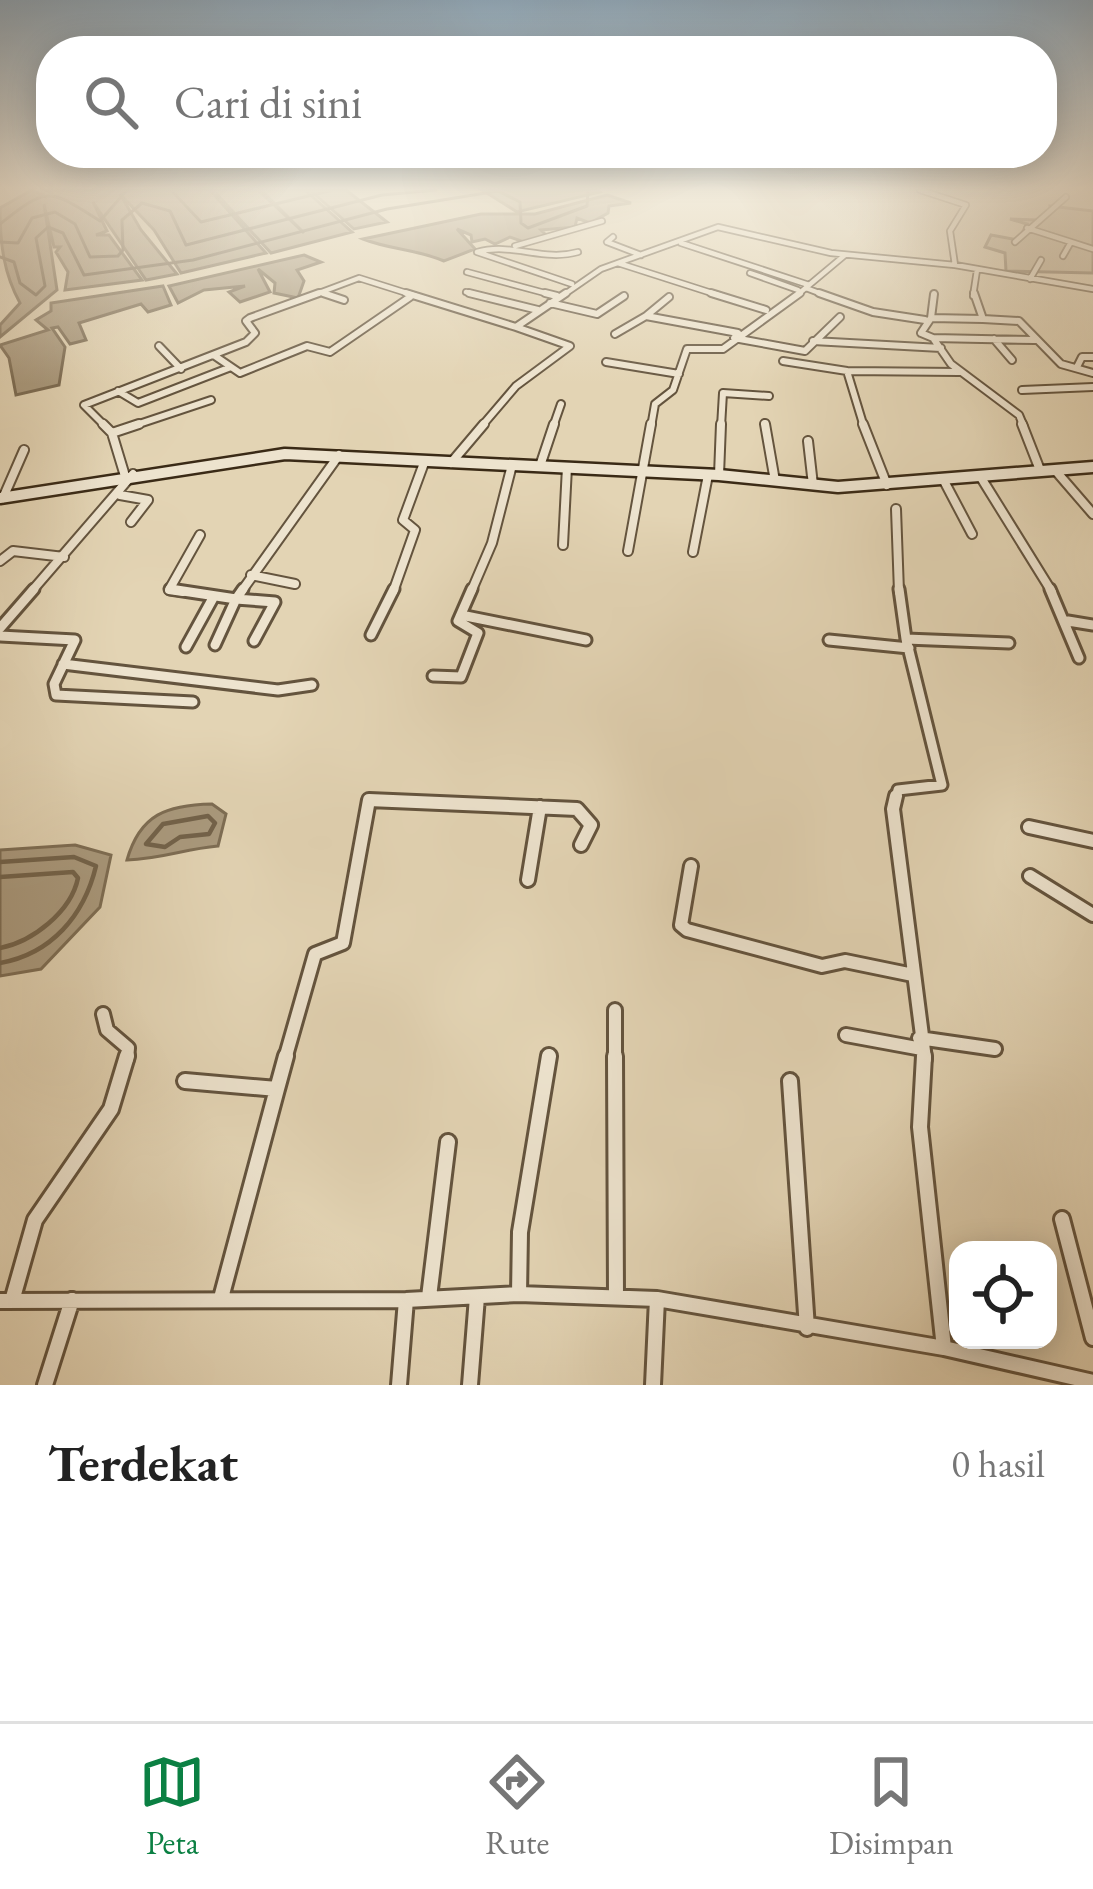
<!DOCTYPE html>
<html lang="id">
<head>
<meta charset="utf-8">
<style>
	:root { --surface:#fff; --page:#f2f2f2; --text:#222; --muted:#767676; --line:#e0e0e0; --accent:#0b8043 }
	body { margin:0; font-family:"EB Garamond",serif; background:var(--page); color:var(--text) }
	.controls { position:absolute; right:36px; bottom:36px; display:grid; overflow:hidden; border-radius:24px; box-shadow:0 6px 30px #0003 }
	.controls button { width:108px; height:108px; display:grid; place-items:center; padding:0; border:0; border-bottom:3px solid var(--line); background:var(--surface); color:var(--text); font:60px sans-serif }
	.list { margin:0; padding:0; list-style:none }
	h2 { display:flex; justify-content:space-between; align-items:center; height:156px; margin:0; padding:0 48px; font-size:51px }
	h2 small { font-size:39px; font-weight:400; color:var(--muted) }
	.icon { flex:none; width:66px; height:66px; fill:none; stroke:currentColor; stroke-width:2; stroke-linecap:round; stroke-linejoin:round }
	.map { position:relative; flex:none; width:1093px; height:1385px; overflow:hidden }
	.search { position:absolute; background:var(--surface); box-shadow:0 6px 30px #0003; left:36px; right:36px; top:36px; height:132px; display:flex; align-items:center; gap:30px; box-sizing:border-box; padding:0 42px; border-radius:48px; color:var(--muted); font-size:45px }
	.sheet { height:336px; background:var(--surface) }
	nav { display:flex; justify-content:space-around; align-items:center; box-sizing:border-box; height:168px; border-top:3px solid var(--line); background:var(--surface); font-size:33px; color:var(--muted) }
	nav a { display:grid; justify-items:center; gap:6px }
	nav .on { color:var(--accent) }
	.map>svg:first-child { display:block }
	.green { fill:#c6b799; stroke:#807058; stroke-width:3 }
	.water { fill:#aa9a7e; stroke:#7d6d54; stroke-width:3 }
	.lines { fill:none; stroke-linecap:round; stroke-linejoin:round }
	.shore-far1 { stroke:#72624a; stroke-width:3 }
	.shore { stroke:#72624a; stroke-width:4.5 }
	.street-far5-casing { stroke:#64543e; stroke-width:8 }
	.street-far4-casing { stroke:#64543e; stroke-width:10 }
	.street-far3-casing { stroke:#64543e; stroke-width:12 }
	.street-far2-casing { stroke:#64543e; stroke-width:15 }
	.street-far1-casing { stroke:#64543e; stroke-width:18 }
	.street-casing { stroke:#64543e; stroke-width:20 }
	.secondary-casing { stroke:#3a2a16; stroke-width:15 }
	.street-far5 { stroke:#ede3ce; stroke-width:4.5 }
	.street-far4 { stroke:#ede3ce; stroke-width:6 }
	.street-far3 { stroke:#ede3ce; stroke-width:8 }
	.street-far2 { stroke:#ede3ce; stroke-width:9 }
	.street-far1 { stroke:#ede3ce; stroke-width:12 }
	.street { stroke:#ede3ce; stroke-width:14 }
	.secondary { stroke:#ede3ce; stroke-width:10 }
</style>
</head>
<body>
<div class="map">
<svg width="1093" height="1385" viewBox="0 0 1093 1385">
	<rect width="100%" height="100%" fill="#e3d4b4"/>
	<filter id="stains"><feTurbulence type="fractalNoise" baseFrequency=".00167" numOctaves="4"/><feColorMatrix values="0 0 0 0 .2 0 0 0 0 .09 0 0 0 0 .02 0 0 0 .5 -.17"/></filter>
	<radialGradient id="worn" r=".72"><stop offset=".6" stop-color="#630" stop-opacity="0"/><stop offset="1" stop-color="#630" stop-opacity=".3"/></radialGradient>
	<path class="green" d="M1050,206l43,5v62l-87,-2 -1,-18 -20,-6 6,-12 27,5 9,-16 -17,-5 27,1 13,-6z"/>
	<path class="water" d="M32,190l12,6 -2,-6h168l56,63 -85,20 -27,-43 -34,-36 21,36 36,44 -31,6 -53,-78 14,29 -11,4h13l33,45 -77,10 3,-18 -12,-20 4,-5h-6l-10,-43 13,86 -57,47v-12l20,-22c-16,-29 -20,-58 -20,-95z
		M213,190h45l46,43 -43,-43h44l47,42 -81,21z
		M310,190h36l41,32 -33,7z
		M482,190h116l2,2 -83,20z
		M607,195l24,8 -22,3 -1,7 -18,10 -13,-5 -2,9 -34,3 5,5 -22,7 -14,-5 -15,7 -10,-5 -13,3 -1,-7 -14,-6 18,20 -31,12c-28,-12 -53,-11 -81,-22l118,-25h54z
		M304,255l17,7 -24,8 7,11 -6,17 -24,-5 1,-10 -17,-14 12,23 -30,10 -11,-10 16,-6 -41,4 -26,13 -9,-17z
		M163,286l8,19 -23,7 -7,-8 -62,19 7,17 -16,4 -12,-17 -6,1 13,19 -6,38 -43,10 -7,-37 -9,-13 48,-15 -12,-10 15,-9v-8z
		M212,804l14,10 -8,32c-34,3 -56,13 -91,14 13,-46 40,-55 85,-56z
		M75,845l36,10 -11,52 -59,62 -41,7v-126z"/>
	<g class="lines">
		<path class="shore-far1" d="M171,190l30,32 132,-32
			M0,224c48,-38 48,-36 100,-3l27,-31
			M0,242l18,1 14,-25 23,-6 20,12 15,33 28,-1 5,-6 -1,-30 20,-17 28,8 16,34 196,-50 54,-5
			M0,257l14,5 6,21 16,12 9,-9 -9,-48 12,-11 15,6 21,42 109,-15 194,-51 111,-18 22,11 1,21 7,5 59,-22 1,-16"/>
		<path class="shore" d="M208,816l7,7 -6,11 -29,3 -15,10 -19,-3 17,-20z
			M0,862l74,-5 22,9c-12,50 -45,88 -96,97
			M0,877l73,-5 5,6c-7,34 -46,64 -78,70"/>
		<defs>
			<path id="street-far5" d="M920,190l46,15 -16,26 5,34
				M1027,228l44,14
				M613,237l-6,5 34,13
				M1015,242l51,-45
				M681,243l128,42
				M515,246l87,-25
				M1063,256l8,-14 22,7
				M618,263l103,33
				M467,272l89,24
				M750,273l48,17
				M1030,279l11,-19
				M572,284l-95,-32c35,-10 66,10 101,0
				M806,288l21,8
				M321,292l11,4
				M466,292l15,4
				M311,296l48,-18 57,18
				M562,296l39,-27 117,-42 113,26 124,12 138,24
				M796,296l49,-41
				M973,296l4,-26"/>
			<path id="street-far4" d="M323,293l21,7
				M406,293l110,34
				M469,293l69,17
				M545,293l12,3
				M711,293l55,17
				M819,293l54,19 52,8
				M974,293l9,26 -52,-1 -10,15 12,5 18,26 68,51 5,12
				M550,303l47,11 27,-18
				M646,316l23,-19
				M931,318l3,-24
				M983,319l36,2 42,43 32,9
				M615,334l31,-18 92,17
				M734,338l71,13 35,-34
				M933,338l102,2
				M994,339l18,21
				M813,341l128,7
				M159,346l22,23
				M215,356l25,17 67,-27 23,6 80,-55
				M783,361l64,10
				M606,362l73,12
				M1078,365l4,-8h11
				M1022,390l71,-3
				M118,391l20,12 93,-36
				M106,427l-22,-22 162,-63 9,-9 -9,-12 4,-3 69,-25
				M130,427l81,-27
				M481,427l35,-41 54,-40 -54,-19 50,-34
				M553,427l8,-23
				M651,427l4,-23 18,-14 14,-41h36l77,-56
				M721,427l2,-34 46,3
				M864,427l-17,-56 112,1"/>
			<path id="street-far3" d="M103,424l9,9 13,43
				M765,424l10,57
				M863,424l24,61
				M1022,424l18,46
				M112,433l27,-9
				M808,441l5,44
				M451,463l33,-39
				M540,466l14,-42
				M1055,470l38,44
				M719,475l2,-51
				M980,476l72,116
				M943,479l29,55
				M120,495l28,5 -17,22
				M3,498l21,-48
				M896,509l3,83
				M563,545l4,-78
				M628,551l23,-127
				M693,552l15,-77
				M0,561l13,-10 51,6
				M251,575l44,9
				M31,592l102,-118
				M183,592l-14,-2 31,-55
				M241,592l98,-137
				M393,592l22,-62 -12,-10 21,-57
				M471,592l21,-49 20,-78"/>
			<path id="street-far2" d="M170,589l66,10 7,-10
				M899,589l7,50
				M1050,589l29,69
				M461,615l125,25
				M1068,621l25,4
				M0,628l34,-39
				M371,635l23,-46
				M0,636l75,4 -21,44 2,11 137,7
				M829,640l80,8
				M215,645l21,-46 39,3 -21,39
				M186,647l27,-49
				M63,664l215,26 34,-5
				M433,676l28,1 17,-44 -20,-12 14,-32
				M896,799l2,-9 44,-5 -36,-146 103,4"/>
			<path id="street-far1" d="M896,796l-3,13 32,250
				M1029,827l64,14
				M691,866l-10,59 6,5 135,36 23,-5 68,14
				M1030,876l63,39
				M528,880l12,-73
				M615,1010v49
				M103,1014l4,16 21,18 -1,11
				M846,1035l76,14
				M919,1038l76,11
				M285,1059l30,-105 28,-11 26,-143 208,9 14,16 -10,20"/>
			<path id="street" d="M615,1056l1,241
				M924,1056l-4,71 24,221
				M185,1081l92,8 -56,209
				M790,1081l17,247
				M277,1089l9,-33
				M1062,1219l31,119
				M519,1294l1,-62 29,-176
				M429,1297l19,-155
				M0,1301l406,-1 113,-6 138,5 287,49 149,34
				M12,1301l23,-81 76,-111 16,-53
				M45,1385l27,-85
				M399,1385l7,-85
				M470,1385l7,-88
				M653,1385l4,-86"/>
			<path id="secondary" d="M0,498l285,-44 434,21 119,12 255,-20"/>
		</defs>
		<use href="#street-far5" class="street-far5-casing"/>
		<use href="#street-far4" class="street-far4-casing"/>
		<use href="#street-far3" class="street-far3-casing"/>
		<use href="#street-far2" class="street-far2-casing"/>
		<use href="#street-far1" class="street-far1-casing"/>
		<use href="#street" class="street-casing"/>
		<use href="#secondary" class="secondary-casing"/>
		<use href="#street-far5" class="street-far5"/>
		<use href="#street-far4" class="street-far4"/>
		<use href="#street-far3" class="street-far3"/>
		<use href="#street-far2" class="street-far2"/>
		<use href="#street-far1" class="street-far1"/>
		<use href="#street" class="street"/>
		<use href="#secondary" class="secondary"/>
	</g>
	<linearGradient id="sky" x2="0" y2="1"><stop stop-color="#8faabe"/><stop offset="0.49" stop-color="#f2ecdd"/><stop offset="1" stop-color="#f2ecdd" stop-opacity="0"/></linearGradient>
	<rect width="1093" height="384" fill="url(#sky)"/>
	<rect width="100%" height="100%" filter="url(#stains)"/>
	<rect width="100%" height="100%" fill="url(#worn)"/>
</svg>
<div class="controls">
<button><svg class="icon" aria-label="locate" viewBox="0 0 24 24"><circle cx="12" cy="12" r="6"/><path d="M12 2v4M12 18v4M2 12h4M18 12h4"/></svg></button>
</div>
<div class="search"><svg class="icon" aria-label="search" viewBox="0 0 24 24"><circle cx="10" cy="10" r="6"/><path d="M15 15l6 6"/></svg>Cari di sini</div>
</div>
<section class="sheet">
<h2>Terdekat<small>0 hasil</small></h2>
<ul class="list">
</ul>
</section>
<nav>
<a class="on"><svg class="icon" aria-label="map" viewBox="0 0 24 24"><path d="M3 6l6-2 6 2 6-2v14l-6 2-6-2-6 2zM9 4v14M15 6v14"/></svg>Peta</a>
<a><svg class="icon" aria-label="directions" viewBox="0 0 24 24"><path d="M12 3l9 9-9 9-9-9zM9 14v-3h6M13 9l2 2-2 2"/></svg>Rute</a>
<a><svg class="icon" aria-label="saved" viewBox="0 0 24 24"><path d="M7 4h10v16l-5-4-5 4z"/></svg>Disimpan</a>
</nav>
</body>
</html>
